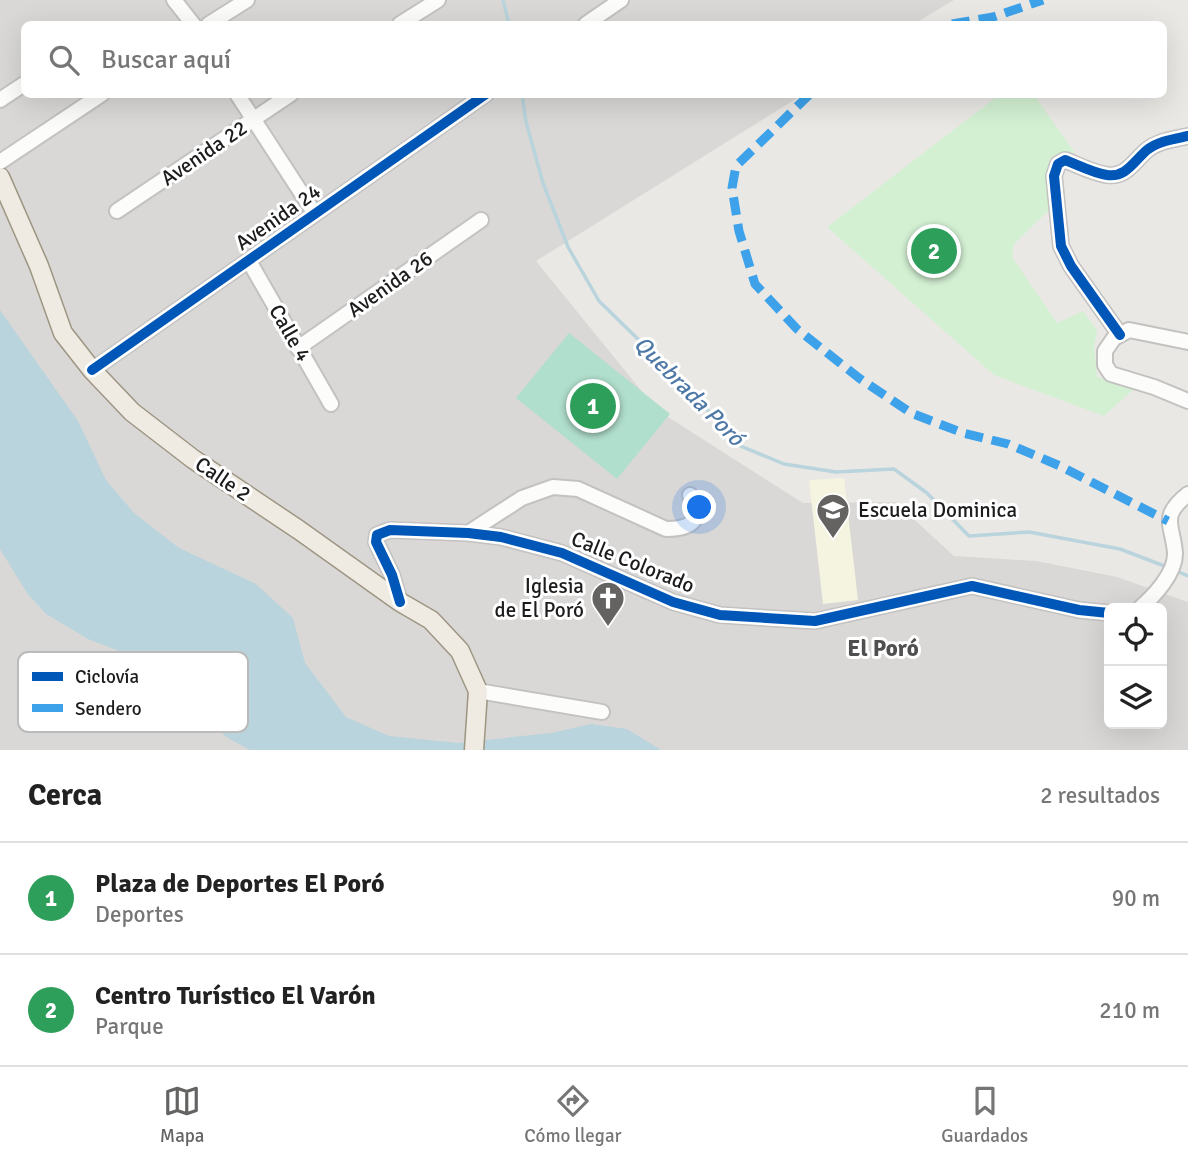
<!DOCTYPE html>
<html lang="es">
<head>
<meta charset="utf-8">
<style>
	:root { --surface:#fff; --page:#f6f6f6; --text:#222; --muted:#767676; --line:#e0e0e0; --accent:#646362 }
	body { margin:0; font-family:Signika,sans-serif; background:var(--page); color:var(--text) }
	.controls { position:absolute; right:21px; bottom:21px; display:grid; overflow:hidden; border-radius:10px; box-shadow:0 7px 28px #0002 }
	.controls button { width:63px; height:63px; display:grid; place-items:center; padding:0; border:0; border-bottom:2px solid var(--line); background:var(--surface); color:var(--text); font:35px sans-serif }
	.you { position:absolute; left:700px; top:508px; width:24px; height:24px; margin:-18px; border:5px solid #fff; border-radius:50%; background:#1a73e8; box-shadow:0 0 0 10px #1a73e833 }
	.badge { display:grid; place-items:center; width:46px; height:46px; border-radius:50%; background:var(--accent); color:#fff; font-size:23px; font-weight:700 }
	.pin { position:absolute; translate:-50% -50%; border:4px solid #fff; box-shadow:0 2px 7px #0006 }
	.list { margin:0; padding:0; list-style:none }
	h2 { display:flex; justify-content:space-between; align-items:center; height:91px; margin:0; padding:0 28px; font-size:30px }
	h2 small { font-size:23px; font-weight:400; color:var(--muted) }
	.list li { display:grid; grid-template-columns:46px 1fr auto; gap:21px; align-items:center; box-sizing:border-box; height:112px; padding:0 28px; border-top:2px solid var(--line) }
	.list b { display:block; font-size:26px; white-space:nowrap }
	.list p { margin:0; font-size:23px; white-space:nowrap; color:var(--muted) }
	.list em { font-size:23px; font-style:normal; color:var(--muted) }
	.icon { flex:none; width:38px; height:38px; fill:none; stroke:currentColor; stroke-width:2; stroke-linecap:round; stroke-linejoin:round }
	.map { position:relative; flex:none; width:1188px; height:750px; overflow:hidden }
	.search { position:absolute; background:var(--surface); box-shadow:0 7px 28px #0002; left:21px; right:21px; top:21px; height:77px; display:flex; align-items:center; gap:18px; box-sizing:border-box; padding:0 24px; border-radius:10px; color:var(--muted); font-size:26px }
	.sheet { height:315px; background:var(--surface) }
	nav { display:flex; justify-content:space-around; align-items:center; box-sizing:border-box; height:98px; border-top:2px solid var(--line); background:var(--surface); font-size:19px; color:var(--muted) }
	nav a { display:grid; justify-items:center; gap:4px }
	nav .on { color:var(--accent) }
	.map>svg:first-child { display:block }
	.residential { fill:#d9d8d6; fill-rule:evenodd }
	.education { fill:#f4f4e0 }
	.park { fill:#d3f0d3 }
	.pitch { fill:#b1dfcd }
	.water { fill:#b9d4dc }
	.lines { fill:none; stroke-linecap:round; stroke-linejoin:round }
	.stream { stroke:#b9d4dc; stroke-width:3.5 }
	.minor-casing { stroke:#c3c2c1; stroke-width:18 }
	.major-casing { stroke:#9e9683; stroke-width:21 }
	.minor { stroke:#fcfcfb; stroke-width:14 }
	.major { stroke:#efebe3; stroke-width:18 }
	.quiet { stroke:#3da2ea; stroke-width:9; stroke-dasharray:18 9; stroke-linecap:butt }
	.cycleway-casing { stroke:#fff; stroke-width:15 }
	.cycleway { stroke:#0057b8; stroke-width:10 }
	.labels { text-anchor:middle; dominant-baseline:central; stroke-width:6; stroke-linejoin:round; paint-order:stroke }
	.street-label { font-size:21px; fill:#1c1c1c; stroke:#fff }
	.poi-label { font-size:21px; fill:#1c1c1c; stroke:#fff; text-anchor:start }
	.water-label { font-size:23px; font-style:italic; fill:#4e78a5; stroke:#fff }
	.neighbourhood-label { font-size:23px; font-weight:bold; fill:#4f4f4f; stroke:#fff }
	.key { fill:#fff; stroke:#bbb; stroke-width:2 }
	.key-label { font-size:19px; fill:#1c1c1c }
</style>
</head>
<body>
<div class="map">
<svg width="1188" height="750" viewBox="0 0 1188 750">
	<rect width="100%" height="100%" fill="#eae8e5"/>
	<path class="residential" d="M0,0h954l-40,24h-890v70l778,1 -266,166 121,149 146,93 92,-1 59,54 82,5 81,16 71,25v148h-1188zM1109,608h53v116h-53z"/>
	<path class="education" d="M844,478l14,122 -35,4 -14,-124z"/>
	<path class="park" d="M999,95h35l41,58 -25,5 -3,25 3,26 -36,35 -2,13 45,66 26,-12 14,19 -3,18 3,29 38,11 -31,28 -110,-41 -167,-148z"/>
	<path class="pitch" d="M569,333l101,81 -53,65 -101,-81z"/>
	<path class="water" d="M0,310l78,111 28,59 28,33 45,35 77,36 37,34 12,45 41,54 43,19 69,7 93,-10 40,-9 36,5 34,21h-411l-22,-12 -47,-37 -41,-42 -52,-20 -42,-25 -19,-21 -27,-44z"/>
	<g class="lines">
		<path class="stream" d="M503,0l6,24
			M522,94l4,28 17,61 25,64 31,54 91,89 48,55 46,19 52,8 58,-3 33,24 42,43 60,-4 91,17 47,18
			M1174,570l14,6"/>
		<defs>
			<path id="minor" d="M174,0l19,24
				M209,24l38,-24
				M400,24l38,-24
				M586,24l35,-24
				M237,94l78,120
				M0,100l24,-16
				M0,162l102,-68
				M117,211l174,-117
				M249,261l82,143
				M1120,335l-49,-69 -10,-20 -7,-70 4,-12 7,-4c13,5 28,13 42,15 19,3 27,-14 40,-25 11,-9 27,-11 41,-14
				M1188,342l-59,-12 -15,8 -9,13v14l6,9 43,13 34,14
				M298,348l183,-128
				M92,370l394,-276
				M468,533l54,-35 31,-11 25,2 88,40c26,0 38,-9 24,-34
				M400,602l-8,-27 -16,-33 1,-7 13,-5 78,3 33,4 61,16 111,49 47,13 95,6 157,-35 107,24 30,3
				M1140,608c13,-11 36,-35 35,-55 -2,-28 -16,-36 13,-59
				M478,691l124,21"/>
			<path id="major" d="M0,177l39,89 24,67 29,37 40,42 61,47 106,71 101,72 31,18 29,31 18,40 -4,59"/>
		</defs>
		<use href="#minor" class="minor-casing"/>
		<use href="#major" class="major-casing"/>
		<use href="#minor" class="minor"/>
		<use href="#major" class="major"/>
		<path class="quiet" d="M952,24l41,-7 50,-17
			M810,94l-74,72 -4,22 7,43 16,53 42,45 62,49 52,35 52,20 45,11 52,22 108,55"/>
		<defs>
			<path id="cycleway" d="M1120,335l-49,-69 -10,-20 -7,-70 4,-12 7,-4c13,5 28,13 42,15 19,3 27,-14 40,-25 11,-9 27,-11 41,-14
				M92,370l394,-276
				M400,602l-8,-27 -16,-33 1,-7 13,-5 78,3 33,4 61,16 111,49 47,13 95,6 157,-35 107,24 30,3"/>
		</defs>
		<use href="#cycleway" class="cycleway-casing"/>
		<use href="#cycleway" class="cycleway"/>
	</g>
	<defs>
		<symbol id="school-pin" viewBox="-11 -11 22 30"><path d="M0 17L-7.5 6A9.5 9.5 0 1 1 7.5 6Z" fill="#646362" stroke="#fff"/><path d="M0-5L7-2L0 1L-7-2ZM-4 1L0 2.5L4 1V4Q0 6-4 4Z" fill="#fff"/></symbol>
		<symbol id="church-pin" viewBox="-11 -11 22 30"><path d="M0 17L-7.5 6A9.5 9.5 0 1 1 7.5 6Z" fill="#646362" stroke="#fff"/><path d="M-1.2-6h2.4v3.5h3.3v2.4h-3.3V6h-2.4V-.1h-3.3v-2.4h3.3Z" fill="#fff"/></symbol>
	</defs>
	<g fill-rule="evenodd">
		<use href="#school-pin" x="814" y="491" width="38" height="52"/>
		<use href="#church-pin" x="589" y="579" width="38" height="52"/>
	</g>
	<g class="labels">
		<g class="street-label">
			<text transform="translate(204 153) rotate(-34)">Avenida 22</text>
			<text transform="translate(278 217) rotate(-35)">Avenida 24</text>
			<text transform="translate(390 284) rotate(-35)">Avenida 26</text>
			<text transform="translate(290 333) rotate(60)">Calle 4</text>
			<text transform="translate(223 479) rotate(34)">Calle 2</text>
			<text transform="translate(633 562) rotate(22)">Calle Colorado</text>
		</g>
		<g class="poi-label">
			<text x="858" y="510">Escuela Dominica</text>
			<text x="584" y="586" text-anchor="end">Iglesia<tspan x="584" dy="24">de El Poró</tspan></text>
		</g>
		<g class="water-label">
			<text transform="translate(689 391) rotate(45)">Quebrada Poró</text>
		</g>
		<g class="neighbourhood-label">
			<text x="883" y="648">El Poró</text>
		</g>
	</g>
	<rect x="18" y="652" width="230" height="80" rx="10" class="key"/>
	<rect x="32" y="672" width="31" height="9" fill="#0057b8"/>
	<rect x="32" y="704" width="31" height="8" fill="#3da2ea"/>
	<g class="key-label">
		<text x="75" y="683">Ciclovía</text>
		<text x="75" y="715">Sendero</text>
	</g>
</svg>
<div class="controls">
<button><svg class="icon" aria-label="locate" viewBox="0 0 24 24"><circle cx="12" cy="12" r="6"/><path d="M12 2v4M12 18v4M2 12h4M18 12h4"/></svg></button>
<button><svg class="icon" aria-label="layers" viewBox="0 0 24 24"><path d="M12 4l9 5-9 5-9-5zM3 14l9 5 9-5"/></svg></button>
</div>
<div class="you"></div>
<div class="pin badge" style="left:593px;top:406px;background:#2e9e5b">1</div>
<div class="pin badge" style="left:934px;top:251px;background:#2e9e5b">2</div>
<div class="search"><svg class="icon" aria-label="search" viewBox="0 0 24 24"><circle cx="10" cy="10" r="6"/><path d="M15 15l6 6"/></svg>Buscar aquí</div>
</div>
<section class="sheet">
<h2>Cerca<small>2 resultados</small></h2>
<ul class="list">
<li><span class="badge" style="background:#2e9e5b">1</span><div><b>Plaza de Deportes El Poró</b><p>Deportes</p></div><em>90 m</em></li>
<li><span class="badge" style="background:#2e9e5b">2</span><div><b>Centro Turístico El Varón</b><p>Parque</p></div><em>210 m</em></li>
</ul>
</section>
<nav>
<a class="on"><svg class="icon" aria-label="map" viewBox="0 0 24 24"><path d="M3 6l6-2 6 2 6-2v14l-6 2-6-2-6 2zM9 4v14M15 6v14"/></svg>Mapa</a>
<a><svg class="icon" aria-label="directions" viewBox="0 0 24 24"><path d="M12 3l9 9-9 9-9-9zM9 14v-3h6M13 9l2 2-2 2"/></svg>Cómo llegar</a>
<a><svg class="icon" aria-label="saved" viewBox="0 0 24 24"><path d="M7 4h10v16l-5-4-5 4z"/></svg>Guardados</a>
</nav>
</body>
</html>
